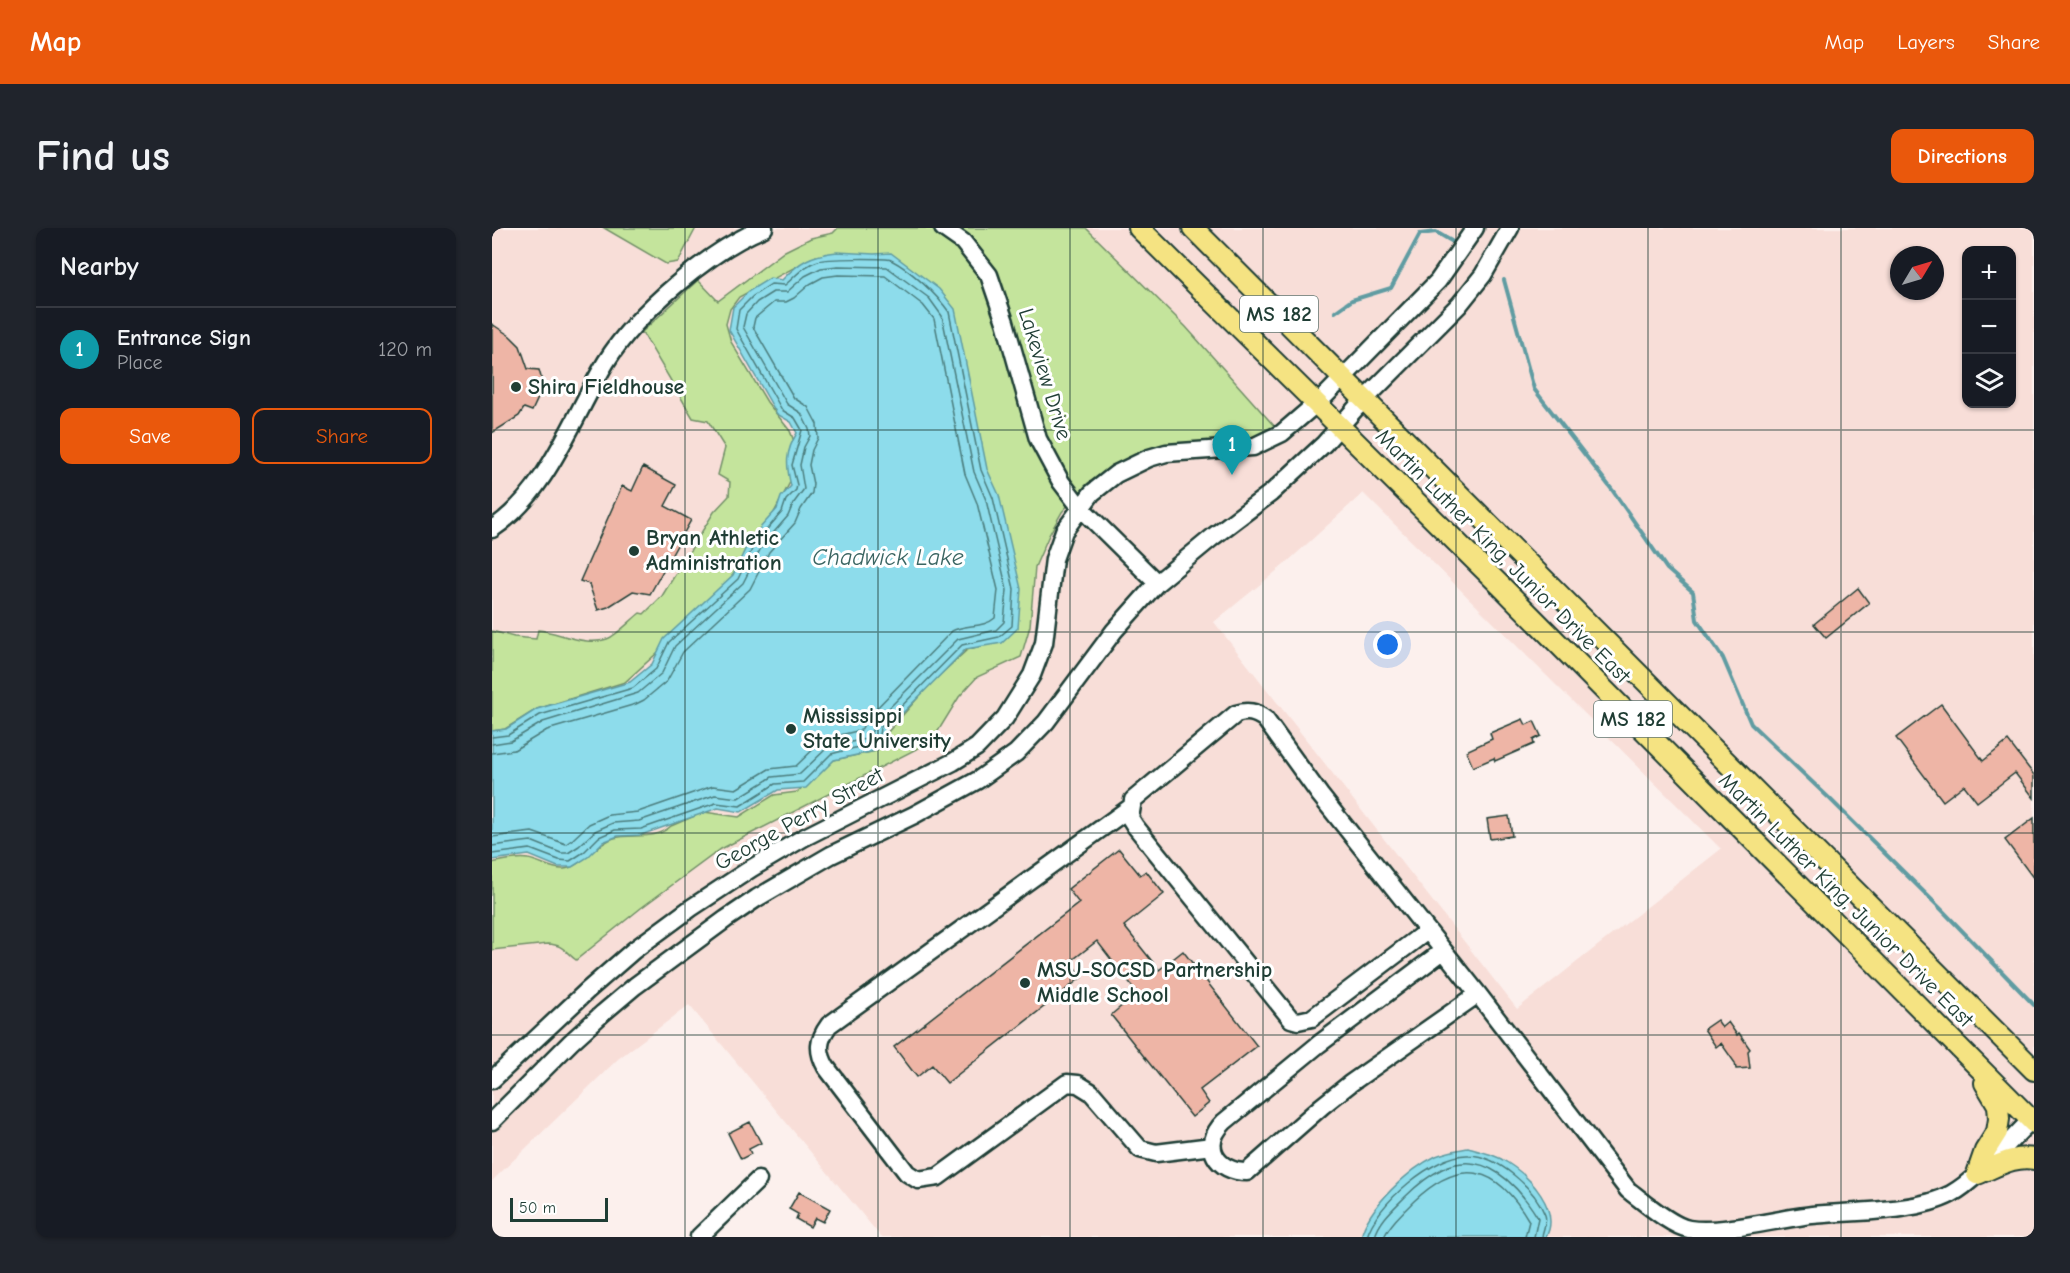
<!DOCTYPE html>
<html lang="en">
<head>
<meta charset="utf-8">
<style>
	:root { --surface:#171b24; --page:#20242c; --text:#f1f3f6; --muted:#9ea1a6; --line:#363941; --accent:#ea580c }
	body { margin:0; font-family:"Comic Neue",sans-serif; background:var(--page); color:var(--text) }
	.controls { position:absolute; right:18px; top:18px; display:grid; overflow:hidden; border-radius:12px; box-shadow:0 2px 4px #0004 }
	.controls button { width:54px; height:54px; display:grid; place-items:center; padding:0; border:0; border-bottom:2px solid var(--line); background:var(--surface); color:var(--text); font:30px sans-serif }
	.compass { position:absolute; left:1398px; top:18px; width:54px; height:54px; border-radius:50%; background:var(--surface); box-shadow:0 2px 4px #0004; rotate:52deg }
	.scale { position:absolute; left:18px; bottom:15px; width:98px; box-sizing:border-box; padding-left:6px; border:3px solid #1f3d34; border-top:0; font-size:16px; line-height:21px; white-space:nowrap; color:#1f3d34; -webkit-text-stroke:4px #fff; paint-order:stroke }
	.you { position:absolute; left:896px; top:417px; width:21px; height:21px; margin:-15px; border:4px solid #fff; border-radius:50%; background:#1a73e8; box-shadow:0 0 0 9px #1a73e833 }
	.badge { display:grid; place-items:center; width:39px; height:39px; border-radius:50%; background:var(--accent); color:#fff; font-size:20px; font-weight:700 }
	.pin { position:absolute; translate:-50% -50px; filter:drop-shadow(0 2px 3px #0008) }
	.pin::after { content:''; position:absolute; top:32px; width:21px; height:18px; background:inherit; clip-path:polygon(0 0,100% 0,50% 100%) }
	.list { margin:0; padding:0; list-style:none }
	h2 { display:flex; justify-content:space-between; align-items:center; height:78px; margin:0; padding:0 24px; font-size:26px }
	h2 small { font-size:20px; font-weight:400; color:var(--muted) }
	.list li { display:grid; grid-template-columns:39px 1fr auto; gap:18px; align-items:center; box-sizing:border-box; height:84px; padding:0 24px; border-top:2px solid var(--line) }
	.list b { display:block; font-size:22px; white-space:nowrap }
	.list p { margin:0; font-size:20px; white-space:nowrap; color:var(--muted) }
	.list em { font-size:20px; font-style:normal; color:var(--muted) }
	.actions { display:flex; gap:12px; padding:18px 24px }
	.actions a { flex:1; padding:14px 0; border:2px solid var(--accent); border-radius:12px; text-align:center; font-size:21px; color:var(--accent) }
	.actions .main { background:var(--accent); color:#fff }
	.icon { flex:none; width:33px; height:33px; fill:none; stroke:currentColor; stroke-width:2; stroke-linecap:round; stroke-linejoin:round }
	.map { position:relative; flex:none; width:1542px; height:1009px; overflow:hidden; border-radius:12px }
	header { display:flex; align-items:center; gap:36px; box-sizing:border-box; height:84px; padding:0 30px; background:var(--accent); color:#fff }
	header strong { font-size:28px }
	nav { display:flex; gap:33px; margin-inline-start:auto; font-size:21px }
	.intro { display:flex; align-items:center; justify-content:space-between; box-sizing:border-box; height:144px; padding:0 36px }
	h1 { margin:0; font-size:42px }
	.button { padding:15px 27px; border-radius:12px; background:var(--accent); color:#fff; font-size:21px; font-weight:700 }
	main { display:flex; gap:36px; padding:0 36px }
	aside { flex:1; background:var(--surface); border-radius:12px; box-shadow:0 2px 4px #0004 }
	.map>svg:first-child { display:block }
	.built { fill:#f8ded8; fill-rule:evenodd }
	.green { fill:#c4e49c; stroke:#729068; stroke-width:1.5 }
	.water { fill:#8ddceb; stroke:#619ca2; stroke-width:1.5 }
	.lines { fill:none; stroke-linecap:round; stroke-linejoin:round }
	.shore { stroke:#4b7d7d; stroke-width:1.5 }
	.stream { stroke:#619ca2; stroke-width:4 }
	.building { fill:#eeb5a6; stroke:#1f3d34; stroke-width:1.5 }
	.minor-casing { stroke:#1f3d34; stroke-width:21 }
	.major-casing { stroke:#1f3d34; stroke-width:24 }
	.minor { stroke:#fff; stroke-width:16 }
	.major { stroke:#f5e382; stroke-width:20 }
	.grid { fill:none; stroke:#1f3d34; stroke-width:1.5; stroke-opacity:0.55 }
	.poi-dot { fill:#1f3d34; stroke:#fff; stroke-width:2 }
	.labels { text-anchor:middle; dominant-baseline:central; stroke-width:6; stroke-linejoin:round; paint-order:stroke }
	.shield { fill:#fff; stroke:#627771; stroke-width:1.5 }
	.shield-label { font-size:21px; font-weight:bold; fill:#1f3d34 }
	.street-label { font-size:22px; fill:#1f3d34; stroke:#fff }
	.poi-label { font-size:22px; font-weight:bold; fill:#1f3d34; stroke:#fff; text-anchor:start }
	.water-label { font-size:24px; font-style:italic; fill:#3a6562; stroke:#fff }
</style>
</head>
<body>
<header>
<strong>Map</strong>
<nav><a>Map</a><a>Layers</a><a>Share</a></nav>
</header>
<div class="intro"><h1>Find us</h1><a class="button">Directions</a></div>
<main>
<aside>
<h2>Nearby<small></small></h2>
<ul class="list">
<li><span class="badge" style="background:#0f9aa8">1</span><div><b>Entrance Sign</b><p>Place</p></div><em>120 m</em></li>
</ul>
<div class="actions"><a class="main">Save</a><a>Share</a></div>
</aside>
<div class="map">
<svg width="1542" height="1009" viewBox="0 0 1542 1009">
	<rect width="100%" height="100%" fill="#fcf0ed"/>
	<filter id="ink" filterUnits="userSpaceOnUse"><feTurbulence type="fractalNoise" baseFrequency=".0167" numOctaves="2"/><feDisplacementMap in="SourceGraphic" scale="12" xChannelSelector="R" yChannelSelector="G"/><feConvolveMatrix kernelMatrix="1 2 1 2 8 2 1 2 1" color-interpolation-filters="sRGB"/></filter>
	<g filter="url(#ink)">
		<path class="built" d="M0,0h1542v1009h-1153l-192,-232 -71,54 -126,122zM1474,22h46v154h-46zM1407,27h36v36h-36zM871,265l358,356 -204,160 -303,-387 71,-58z"/>
		<path class="green" d="M112,0h92l-18,34 -12,2z
			M346,0h248l100,99 90,101 -25,10 -26,4 -68,5 -43,18 -26,18 -26,29 -13,23 -14,32 -5,59 -9,31 -44,20 -18,20 -27,44 -211,108 -80,59 -65,52c-12,-9 -12,-15 -28,-16l-56,6v-87c11,-2 25,-6 36,-4 13,2 23,11 36,10 16,-1 33,-26 50,-31 19,-5 41,3 57,-12l33,-14 35,5 35,-22 23,-3 37,-32 42,-9 11,-18 43,-49 37,-34 16,-5 -167,-389 -77,41 -9,12 -4,15 5,18 36,60 23,29 7,18v20l-38,72 -49,64 -85,77 -88,27 -32,20 -13,2v-100l22,6 22,2 2,-9c22,2 47,17 69,9 9,-3 25,-20 33,-26l4,1 18,-18 52,-84 15,-16 1,-14 -12,-7 7,-27 -17,-27 -15,-3 -51,-86 56,-52 20,21 67,-50 26,-13 22,-5z"/>
		<path class="water" d="M345,24l37,2 17,-1 48,36 16,20 32,160 12,26 22,94 -3,39 -16,15 -36,6 -82,83 2,12 -11,7 -41,9 -28,28 -28,2 -37,22 -23,-4 -77,27 -23,1 -15,6 -15,15 -16,10h-14l-29,-12 -37,5v-129l14,-2 31,-20 93,-27 22,-18 12,-25 69,-64 17,-36 27,-30 4,-12 10,-11c-5,-21 -6,-34 6,-53l-6,-11 -14,-8 -48,-84 4,-23 16,-16 21,-13 12,2c18,-19 29,-25 55,-28z
			M976,920c15,4 28,7 40,15 22,14 53,47 38,74h-185c7,-30 48,-68 75,-81 10,-4 22,-6 32,-8z"/>
		<g class="lines">
			<path class="shore" d="M0,509l16,-2 32,-20 93,-27 23,-19 13,-27 69,-63 17,-36 27,-31 4,-12 10,-10 1,-5 -5,-20 10,-35 -7,-12 -13,-8 -46,-81 3,-19 14,-14 18,-12 14,1c11,-9 19,-20 33,-24 8,-3 68,-3 73,-1 20,10 46,35 58,52l32,158 12,28 21,91 -2,37 -13,11 -37,8 -82,83 -2,14 -47,12 -28,28 -28,2 -35,22 -24,-3 -75,26 -26,1 -16,7 -15,15 -14,9 -11,-1 -29,-11 -38,5
				M0,516l19,-3 32,-19 95,-29 24,-20 13,-27 68,-63 19,-37 26,-30 5,-12 11,-15 -4,-24 4,-18 6,-11 -1,-7 -8,-16 -14,-9 -44,-77 3,-13 11,-12 16,-10h14l18,-16 16,-8 17,-2 49,1 42,31 13,18 32,156 12,28 21,90 -3,32 -8,8 -38,9 -84,84 -4,15 -42,9 -28,27 -28,3 -34,21 -23,-3 -76,26 -26,2 -18,8 -16,15 -11,7h-7l-30,-12 -39,5
				M0,525l22,-3 33,-20 89,-26 8,-4 23,-19 16,-29 67,-63 19,-37 26,-29 6,-14 11,-16 1,-9 -4,-19 3,-15 6,-12 -1,-14 -9,-17 -14,-9 -41,-71 2,-9 19,-16h12l8,-4 16,-14 13,-7 15,-2 47,1 38,29 11,14 31,155 12,29 21,87 -3,28c-11,10 -30,6 -43,13l-84,86 -7,13 -37,9 -28,27 -27,3 -33,20 -23,-3 -75,26 -29,3 -20,9 -16,15 -7,5 -34,-12 -40,5
				M875,1009c8,-32 68,-84 102,-82 29,1 66,33 76,60 3,8 -3,15 -3,22
				M883,1009c4,-16 19,-29 30,-40 11,-11 23,-21 37,-28 42,-21 76,16 96,49l-4,19
				M892,1009c7,-14 19,-25 30,-36 47,-45 83,-35 115,20l-4,16"/>
			<path class="stream" d="M1012,52l30,109 79,102 54,78 26,23 4,28 26,38 28,66 78,74 113,112 92,95
				M843,84l17,-12 39,-12 29,-54 16,-2 17,10"/>
		</g>
		<path class="building" d="M0,96l18,12 10,10 8,23 11,1 2,7 -2,19 -7,15 -8,-3 -5,8 -27,17z
			M151,239l33,18 -11,21 26,14 -41,74 -17,-3 -25,16 -10,3 -9,-26 -9,-3 42,-95 10,5z
			M1366,360l11,15 -43,35 -12,-14z
			M1449,476l42,57 25,-20 26,34v23l-19,-25 -38,29 -13,-17 -21,16 -47,-63z
			M1031,491l3,6 8,-4 7,15 -8,4 1,4 -39,17 -1,-3 -21,9 -7,-16 26,-12 -2,-6z
			M1017,588l3,20 -22,3 -3,-20z
			M1542,590v61l-29,-39z
			M627,621l21,26 6,-4 18,23 -40,32 35,44 24,-19 74,95 -57,44 9,13 -17,14 -81,-102 26,-22 -40,-52 -27,21 12,15 -135,106 -15,-18 -15,12 -23,-30 185,-144 -11,-14z
			M1225,792l5,7 6,-5 9,13 2,-2 11,16 -2,2 2,17 -14,1 -1,-6 -14,-20 -5,4 -12,-18z
			M258,894l11,21 -12,6 2,5 -10,5 -13,-26z
			M307,964l31,17 -7,13 -8,-4 -5,9 -14,-8 2,-5 -9,-5z"/>
		<g class="lines">
			<defs>
				<path id="minor" d="M451,0l20,14 26,33 16,47 33,117 23,43 19,25 77,76
					M0,301c55,-36 81,-112 114,-167 31,-50 104,-112 158,-134
					M639,579l-302,218c-11,15 -12,26 -3,42l81,106 11,7 20,-3 129,-94 11,1 13,8 49,57 16,4 56,-7
					M935,703l-115,87 -14,3 -7,-2 -156,-193 -5,-8 3,-18 103,-86c12,-4 19,-2 29,5l55,76 158,199 150,196c15,11 43,36 61,39 34,5 87,-10 123,-14 40,-4 103,-2 139,-21 23,-12 54,-48 74,-68l9,-6
					M951,723l-124,93 -95,78c-24,24 -7,50 23,50l75,-66 29,-23 127,-89
					M0,852l96,-90 46,-40 57,-42 61,-40 51,-30 150,-76 24,-15 28,-29 27,-43 12,-32 10,-84 10,-28 28,-38 24,-19 33,-16 17,-5 87,-6 29,-14 43,-37 113,-115 37,-53
					M0,893l79,-79 32,-29 32,-27 91,-67 31,-21 74,-43 83,-40 64,-35 38,-27 30,-31 68,-91 43,-48 57,-47 57,-43 53,-49 32,-36 103,-103 24,-30 27,-47
					M207,1009l59,-57"/>
				<path id="major" d="M647,0l364,360 531,535
					M701,0l841,842
					M1485,946l8,-23 12,-19 2,-13 -1,-14 -13,-22
					M1485,946c19,-7 37,-19 57,-15"/>
			</defs>
			<use href="#minor" class="minor-casing"/>
			<use href="#major" class="major-casing"/>
			<use href="#minor" class="minor"/>
			<use href="#major" class="major"/>
		</g>
	</g>
	<path class="grid" d="M193,0v1009M386,0v1009M578,0v1009M771,0v1009M964,0v1009M1156,0v1009M1349,0v1009M0,202h1542M0,404h1542M0,605h1542M0,807h1542"/>
	<g class="poi-dot">
		<circle cx="24" cy="159" r="6"/>
		<circle cx="142" cy="323" r="6"/>
		<circle cx="299" cy="501" r="6"/>
		<circle cx="533" cy="755" r="6"/>
	</g>
	<g class="labels">
		<g class="shield">
			<rect x="748" y="68" width="78" height="36" rx="4.5"/>
			<rect x="1102" y="473" width="78" height="36" rx="4.5"/>
		</g>
		<g class="shield-label">
			<text x="787" y="86">MS 182</text>
			<text x="1141" y="491">MS 182</text>
		</g>
		<g class="street-label">
			<text transform="translate(553 146) rotate(73)">Lakeview Drive</text>
			<text transform="translate(1011 328) rotate(45)">Martin Luther King, Junior Drive East</text>
			<text transform="translate(307 591) rotate(-29)">George Perry Street</text>
			<text transform="translate(1354 672) rotate(45)">Martin Luther King, Junior Drive East</text>
		</g>
		<g class="poi-label">
			<text x="36" y="159">Shira Fieldhouse</text>
			<text x="154" y="310">Bryan Athletic<tspan x="154" dy="25">Administration</tspan></text>
			<text x="311" y="488">Mississippi<tspan x="311" dy="25">State University</tspan></text>
			<text x="545" y="742">MSU-SOCSD Partnership<tspan x="545" dy="25">Middle School</tspan></text>
		</g>
		<g class="water-label">
			<text x="396" y="329">Chadwick Lake</text>
		</g>
	</g>
</svg>
<div class="controls">
<button>+</button>
<button>−</button>
<button><svg class="icon" aria-label="layers" viewBox="0 0 24 24"><path d="M12 4l9 5-9 5-9-5zM3 14l9 5 9-5"/></svg></button>
</div>
<svg class="compass" viewBox="-18 -18 36 36"><path d="M0-13l5 13h-10z" fill="#e53935"/><path d="M0 13l5-13h-10z" fill="#9ea1a6"/></svg>
<div class="scale">50 m</div>
<div class="you"></div>
<div class="pin badge" style="left:740px;top:247px;background:#0f9aa8">1</div>
</div>
</main>
</body>
</html>
